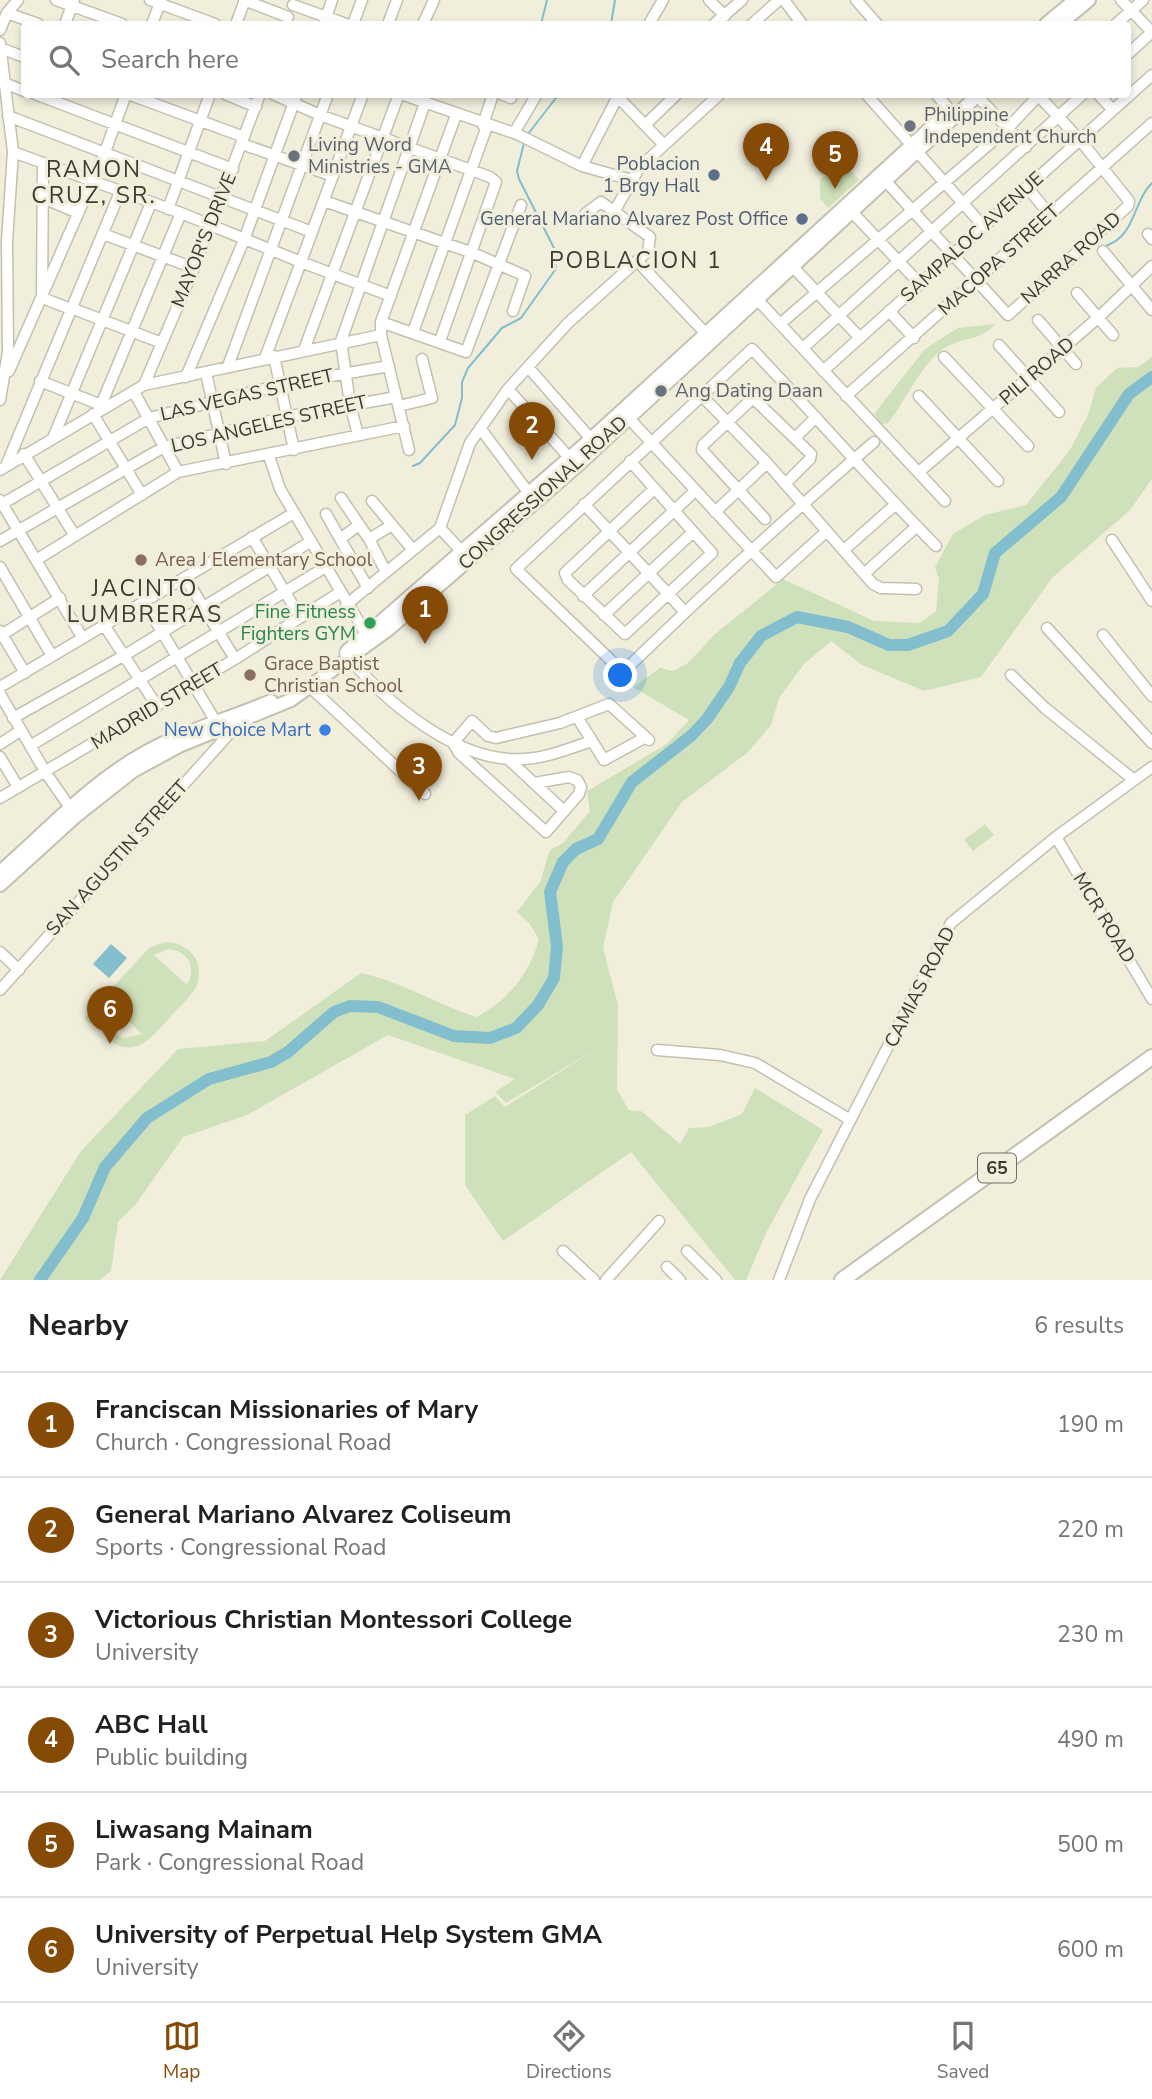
<!DOCTYPE html>
<html lang="en">
<head>
<meta charset="utf-8">
<style>
	:root { --surface:#fff; --page:#f2f2f2; --text:#202124; --muted:#757577; --line:#e0e0e0; --accent:#864a07 }
	body { margin:0; font-family:"Nunito Sans",sans-serif; background:var(--page); color:var(--text) }
	.you { position:absolute; left:621px; top:676px; width:24px; height:24px; margin:-18px; border:5px solid #fff; border-radius:50%; background:#1a73e8; box-shadow:0 0 0 10px #1a73e833 }
	.badge { display:grid; place-items:center; width:46px; height:46px; border-radius:50%; background:var(--accent); color:#fff; font-size:23px; font-weight:700 }
	.pin { position:absolute; translate:-50% -58px; filter:drop-shadow(0 2px 4px #0008) }
	.pin::after { content:''; position:absolute; top:37px; width:24px; height:21px; background:inherit; clip-path:polygon(0 0,100% 0,50% 100%) }
	.list { margin:0; padding:0; list-style:none }
	h2 { display:flex; justify-content:space-between; align-items:center; height:91px; margin:0; padding:0 28px; font-size:30px }
	h2 small { font-size:23px; font-weight:400; color:var(--muted) }
	.list li { display:grid; grid-template-columns:46px 1fr auto; gap:21px; align-items:center; box-sizing:border-box; height:105px; padding:0 28px; border-top:2px solid var(--line) }
	.list b { display:block; font-size:26px; white-space:nowrap }
	.list p { margin:0; font-size:23px; white-space:nowrap; color:var(--muted) }
	.list em { font-size:23px; font-style:normal; color:var(--muted) }
	.icon { flex:none; width:38px; height:38px; fill:none; stroke:currentColor; stroke-width:2; stroke-linecap:round; stroke-linejoin:round }
	.map { position:relative; flex:none; width:1152px; height:1280px; overflow:hidden }
	.search { position:absolute; background:var(--surface); box-shadow:0 4px 10px #0003; left:21px; right:21px; top:21px; height:77px; display:flex; align-items:center; gap:18px; box-sizing:border-box; padding:0 24px; border-radius:7px; color:var(--muted); font-size:26px }
	.sheet { height:721px; background:var(--surface) }
	nav { display:flex; justify-content:space-around; align-items:center; box-sizing:border-box; height:98px; border-top:2px solid var(--line); background:var(--surface); font-size:19px; color:var(--muted) }
	nav a { display:grid; justify-items:center; gap:4px }
	nav .on { color:var(--accent) }
	.map>svg:first-child { display:block }
	.green { fill:#cfe1ba; fill-rule:evenodd }
	.water { fill:#83bece }
	.lines { fill:none; stroke-linecap:round; stroke-linejoin:round }
	.stream { stroke:#83bece; stroke-width:2 }
	.river { stroke:#83bece; stroke-width:12 }
	.minor-casing { stroke:#c3c0af; stroke-width:13 }
	.major-casing { stroke:#c3c0af; stroke-width:16 }
	.highway-casing { stroke:#c3c0af; stroke-width:18 }
	.minor { stroke:#fff; stroke-width:10 }
	.major { stroke:#fff; stroke-width:12 }
	.highway { stroke:#fff; stroke-width:14 }
	.worship-dot { fill:#6b7280; stroke:#f1eedc; stroke-width:2.5 }
	.service-dot { fill:#5c6f8a; stroke:#f1eedc; stroke-width:2.5 }
	.education-dot { fill:#8d6e63; stroke:#f1eedc; stroke-width:2.5 }
	.leisure-dot { fill:#2e9e5b; stroke:#f1eedc; stroke-width:2.5 }
	.shop-dot { fill:#3f7fe0; stroke:#f1eedc; stroke-width:2.5 }
	.labels { text-anchor:middle; dominant-baseline:central; stroke-width:6; stroke-linejoin:round; paint-order:stroke }
	.shield { fill:#f1eedc; stroke:#716f65; stroke-width:2 }
	.shield-label { font-size:18px; font-weight:bold; fill:#3a3932 }
	.worship-label { font-size:19px; fill:#5b616d; stroke:#f1eedc; text-anchor:start }
	.service-label { font-size:19px; fill:#4e5e75; stroke:#f1eedc; text-anchor:end }
	.street-label { font-size:19px; fill:#3a3932; stroke:#f1eedc }
	.education-label { font-size:19px; fill:#785e54; stroke:#f1eedc; text-anchor:start }
	.leisure-label { font-size:19px; fill:#27864d; stroke:#f1eedc; text-anchor:end }
	.shop-label { font-size:19px; fill:#366cbe; stroke:#f1eedc; text-anchor:end }
	.quarter-label { font-size:23px; letter-spacing:2px; fill:#3e3c2e; stroke:#f1eedc }
</style>
</head>
<body>
<div class="map">
<svg width="1152" height="1280" viewBox="0 0 1152 1280">
	<rect width="100%" height="100%" fill="#f1eedc"/>
	<path class="green" d="M832,169l20,3 7,8 -31,28 -8,-10v-18z
		M995,324c-13,17 -34,13 -52,25 -22,15 -38,53 -55,74l-6,1 -8,-10 51,-65 33,-21z
		M1152,357v122l-22,31 -78,68 -71,99 -57,14 -62,-26 -31,-24 -27,23 -25,34 -8,27 -24,28 -65,49 -69,100 -10,46 15,57 -1,85 12,20 12,1 39,33 9,-16 20,-1 33,-13 13,-26 68,42 -56,101 -21,49h-11l-104,-128 -128,89 -38,-56v-70l30,-19 10,11 93,-59 -92,55 -11,-11 20,-13 -127,-44 -141,80 -64,22 -47,67 -18,18 -7,49 -11,9h-100l81,-129 97,-102 87,-8 96,-68c41,9 76,31 115,44 32,-16 54,-44 63,-78l-10,-16 -12,-11 23,-30 10,-32 13,-7 27,-32 -3,-20 80,-47 22,-24 -56,-33 27,-19 13,3 15,-8 26,-28 69,-56 91,42 46,2 16,-12 3,-31 -4,-13 18,-33 32,-19 41,-10 44,-55 18,-35 8,-27 21,-20 21,-1z
		M985,824l9,11 -21,16 -9,-11z
		M165,942c21,0 39,17 33,39 -3,13 -17,24 -26,34 -8,9 -17,20 -27,27 -22,15 -43,-3 -49,-24l-6,6 -6,-6 65,-70zM168,949c20,2 29,18 19,36l-33,-30zM109,1004h1l32,30 -18,4c-16,-6 -22,-18 -15,-34z"/>
	<path class="water" d="M111,944l16,14 -18,20 -16,-14z"/>
	<g class="lines">
		<path class="stream" d="M429,24h1
			M541,24l6,-24
			M611,24l4,-24
			M528,134l31,-40
			M1103,248c4,-3 10,-5 14,-8 18,-13 19,-42 35,-57
			M413,466l7,-3 35,-38 7,-27v-16l6,-14 34,-40 19,-10 34,-48 2,-16 -38,-75 -2,-8 7,-28"/>
		<path class="river" d="M40,1280l43,-62 22,-51 42,-49 62,-39 62,-17 17,-10 46,-40 16,-6 28,1 76,29 36,2 26,-10 22,-23 16,-27 3,-32 -7,-54 13,-30 13,-13 22,-10 34,-57 59,-46 16,-17 22,-32 11,-24 21,-27 36,-19 51,10 41,18h19l40,-14 35,-37 12,-41 66,-56 68,-103 23,-17"/>
		<defs>
			<path id="minor" d="M56,0l66,24
				M150,0l65,24
				M244,0l44,17
				M709,0l16,16
				M784,0l18,24
				M856,0l21,24
				M1121,0l31,32
				M293,5l53,19
				M7,13l31,11
				M65,24l9,-24
				M152,24l9,-24
				M236,24l9,-24
				M324,24l8,-24
				M353,24l9,-24
				M388,24l9,-24
				M423,24l11,-24
				M649,24l14,-24
				M714,24l28,-24
				M752,24l27,-24
				M1116,24l27,-24
				M0,30l7,-17 11,-13
				M0,43l13,109 -6,89 1,111 -8,48
				M0,48l24,9
				M1128,54l24,-22
				M7,84l17,7
				M35,94l198,75
				M128,94l116,43
				M225,94l31,13
				M273,94l47,21 170,62 6,5 -56,159
				M363,94l-62,168 90,34
				M401,94l116,40 65,32 50,14
				M501,94l10,4
				M866,94l118,133
				M936,94l18,21
				M1098,94l15,16
				M977,96l49,51
				M618,97l46,48
				M8,116l304,116
				M483,125l10,-31
				M645,125l32,-31
				M514,133l23,-39
				M242,144l91,32
				M13,152l168,61 120,49 -36,96
				M43,163l-1,135 29,11
				M582,166l37,-72
				M881,176l127,139 120,-109 1,-5 -49,-61 -43,-46
				M1027,187l22,27
				M43,198l35,15
				M324,201l149,52 52,23 -12,35
				M168,209l42,-115
				M614,212l25,-44 81,-74
				M852,212l68,72
				M103,234l91,34
				M1148,234l4,5
				M1103,251l49,59
				M638,262l72,76
				M792,266l68,72
				M1077,293l36,42
				M754,296l191,205
				M71,308l91,35
				M889,311l25,27
				M1038,320l38,44
				M381,322l85,30 55,-147
				M780,324l228,-196 32,-34
				M413,332l74,-206
				M999,345l60,67
				M803,348l280,-254
				M304,350l95,-256
				M274,356l20,94
				M944,357l84,89
				M228,366l100,-272
				M528,367l63,72
				M9,371l96,-219 21,-58
				M823,371l329,-296
				M206,373l20,91
				M186,377l58,-137 53,-146
				M40,381l61,24
				M144,385l50,-117 66,-174
				M508,389l66,74
				M134,392l44,80
				M702,396l65,67 106,121 8,4 35,1
				M846,396l306,-273
				M919,396l79,85
				M399,406l33,-8 -10,-39
				M99,410l82,-197
				M624,413l152,164 51,-46
				M93,414l49,81
				M480,428l48,64
				M358,435l-8,-31 -9,-63 84,-238
				M53,438l98,-235
				M795,438l21,-21
				M874,442c-86,74 -170,151 -251,230l-107,-103 236,-220c62,65 121,133 184,197
				M409,450l-28,-115v-13l75,-207
				M24,454l51,82
				M269,456l11,33 89,150
				M630,461l82,92 -87,81 -57,-54 -3,-7 89,-84
				M6,466l114,-274
				M0,470l144,-85 237,-50
				M919,472l180,-155 53,-51
				M341,498l28,41 17,33
				M0,500l82,137
				M372,501l41,49
				M2,504l147,-86 131,-33 109,-19
				M584,504l101,108
				M715,512l52,-49
				M326,514l42,74
				M765,519l-63,-69 1,-5 50,-47 58,56 -1,5 -25,25
				M440,528l26,28
				M252,537l48,80
				M340,539l19,-14
				M369,539l23,-14
				M1112,540l40,61
				M0,541l164,-94 122,-30 110,-20
				M844,550l52,-46
				M36,560l142,-88 226,-46
				M0,567l52,89
				M864,574l53,-48
				M185,577l50,82
				M583,596l112,-105
				M144,602l75,125
				M346,605l94,-77 30,-85 38,-54 60,-66 80,-72 2,-14 -49,-35 -16,12
				M604,615l89,-83
				M104,625l53,81
				M1047,628l105,115
				M0,631l25,42
				M1103,635l49,61
				M0,636l60,-38
				M345,653c39,48 113,111 179,106 23,-1 46,-11 68,-18
				M1011,675l34,33 89,72
				M0,687l294,-174
				M311,688l114,106
				M0,694l46,79 27,39
				M577,717l27,43 42,-23
				M13,718l112,-63 185,-113
				M0,744l20,-13
				M30,746l294,-178
				M0,757l18,30
				M508,759l56,52
				M535,783l34,-6 8,3 4,7 -2,7 -33,38 -87,-79 -6,-10 19,-22 16,15 8,2 64,-15 49,-19 40,36
				M0,798l235,-139 104,-66
				M1056,837l96,162
				M0,952l19,18
				M0,990l228,-255 5,-9
				M657,1050l63,5 35,8 94,56
				M563,1251l31,29
				M687,1251l29,29
				M667,1267l13,13
				M606,1280l53,-59
				M779,1280l31,-81 141,-276 105,-86 96,-70"/>
			<path id="major" d="M1046,24l29,-24
				M1060,24l29,-24
				M347,651l244,-212 358,-328
				M0,872c47,-41 91,-90 146,-120 39,-22 84,-33 125,-51
				M0,885l76,-69 57,-45 46,-25 112,-46 98,-71 188,-163 402,-372"/>
			<path id="highway" d="M842,1280l310,-223"/>
		</defs>
		<use href="#minor" class="minor-casing"/>
		<use href="#major" class="major-casing"/>
		<use href="#highway" class="highway-casing"/>
		<use href="#minor" class="minor"/>
		<use href="#major" class="major"/>
		<use href="#highway" class="highway"/>
	</g>
	<g class="worship-dot">
		<circle cx="910" cy="126" r="7"/>
		<circle cx="294" cy="156" r="7"/>
		<circle cx="661" cy="391" r="7"/>
	</g>
	<g class="service-dot">
		<circle cx="714" cy="175" r="7"/>
		<circle cx="802" cy="219" r="7"/>
	</g>
	<g class="education-dot">
		<circle cx="141" cy="560" r="7"/>
		<circle cx="250" cy="675" r="7"/>
	</g>
	<circle class="leisure-dot" cx="370" cy="623" r="7"/>
	<circle class="shop-dot" cx="325" cy="730" r="7"/>
	<g class="labels">
		<rect class="shield" x="978" y="1153.5" width="38" height="29" rx="5"/>
		<g class="shield-label">
			<text x="997" y="1168">65</text>
		</g>
		<g class="worship-label">
			<text x="924" y="115">Philippine<tspan x="924" dy="22">Independent Church</tspan></text>
			<text x="308" y="145">Living Word<tspan x="308" dy="22">Ministries - GMA</tspan></text>
			<text x="675" y="391">Ang Dating Daan</text>
		</g>
		<g class="service-label">
			<text x="700" y="164">Poblacion<tspan x="700" dy="22">1 Brgy Hall</tspan></text>
			<text x="788" y="219">General Mariano Alvarez Post Office</text>
		</g>
		<g class="street-label">
			<text transform="translate(972 237) rotate(-42)">SAMPALOC AVENUE</text>
			<text transform="translate(204 240) rotate(-68)">MAYOR'S DRIVE</text>
			<text transform="translate(1071 258) rotate(-42)">NARRA ROAD</text>
			<text transform="translate(999 260) rotate(-42)">MACOPA STREET</text>
			<text transform="translate(1037 371) rotate(-41)">PILI ROAD</text>
			<text transform="translate(247 395) rotate(-13)">LAS VEGAS STREET</text>
			<text transform="translate(269 424) rotate(-13)">LOS ANGELES STREET</text>
			<text transform="translate(543 493) rotate(-42)">CONGRESSIONAL ROAD</text>
			<text transform="translate(157 706) rotate(-31)">MADRID STREET</text>
			<text transform="translate(117 858) rotate(-48)">SAN AGUSTIN STREET</text>
			<text transform="translate(1104 918) rotate(59)">MCR ROAD</text>
			<text transform="translate(920 987) rotate(-63)">CAMIAS ROAD</text>
		</g>
		<g class="education-label">
			<text x="155" y="560">Area J Elementary School</text>
			<text x="264" y="664">Grace Baptist<tspan x="264" dy="22">Christian School</tspan></text>
		</g>
		<g class="leisure-label">
			<text x="356" y="612">Fine Fitness<tspan x="356" dy="22">Fighters GYM</tspan></text>
		</g>
		<g class="shop-label">
			<text x="311" y="730">New Choice Mart</text>
		</g>
		<g class="quarter-label">
			<text x="94" y="169">RAMON<tspan x="94" dy="26">CRUZ, SR.</tspan></text>
			<text x="636" y="260">POBLACION 1</text>
			<text x="145" y="588">JACINTO<tspan x="145" dy="26">LUMBRERAS</tspan></text>
		</g>
	</g>
</svg>
<div class="you"></div>
<div class="pin badge" style="left:425px;top:644px">1</div>
<div class="pin badge" style="left:532px;top:460px">2</div>
<div class="pin badge" style="left:419px;top:801px">3</div>
<div class="pin badge" style="left:766px;top:181px">4</div>
<div class="pin badge" style="left:835px;top:189px">5</div>
<div class="pin badge" style="left:110px;top:1044px">6</div>
<div class="search"><svg class="icon" aria-label="search" viewBox="0 0 24 24"><circle cx="10" cy="10" r="6"/><path d="M15 15l6 6"/></svg>Search here</div>
</div>
<section class="sheet">
<h2>Nearby<small>6 results</small></h2>
<ul class="list">
<li><span class="badge">1</span><div><b>Franciscan Missionaries of Mary</b><p>Church · Congressional Road</p></div><em>190 m</em></li>
<li><span class="badge">2</span><div><b>General Mariano Alvarez Coliseum</b><p>Sports · Congressional Road</p></div><em>220 m</em></li>
<li><span class="badge">3</span><div><b>Victorious Christian Montessori College</b><p>University</p></div><em>230 m</em></li>
<li><span class="badge">4</span><div><b>ABC Hall</b><p>Public building</p></div><em>490 m</em></li>
<li><span class="badge">5</span><div><b>Liwasang Mainam</b><p>Park · Congressional Road</p></div><em>500 m</em></li>
<li><span class="badge">6</span><div><b>University of Perpetual Help System GMA</b><p>University</p></div><em>600 m</em></li>
</ul>
</section>
<nav>
<a class="on"><svg class="icon" aria-label="map" viewBox="0 0 24 24"><path d="M3 6l6-2 6 2 6-2v14l-6 2-6-2-6 2zM9 4v14M15 6v14"/></svg>Map</a>
<a><svg class="icon" aria-label="directions" viewBox="0 0 24 24"><path d="M12 3l9 9-9 9-9-9zM9 14v-3h6M13 9l2 2-2 2"/></svg>Directions</a>
<a><svg class="icon" aria-label="saved" viewBox="0 0 24 24"><path d="M7 4h10v16l-5-4-5 4z"/></svg>Saved</a>
</nav>
</body>
</html>
